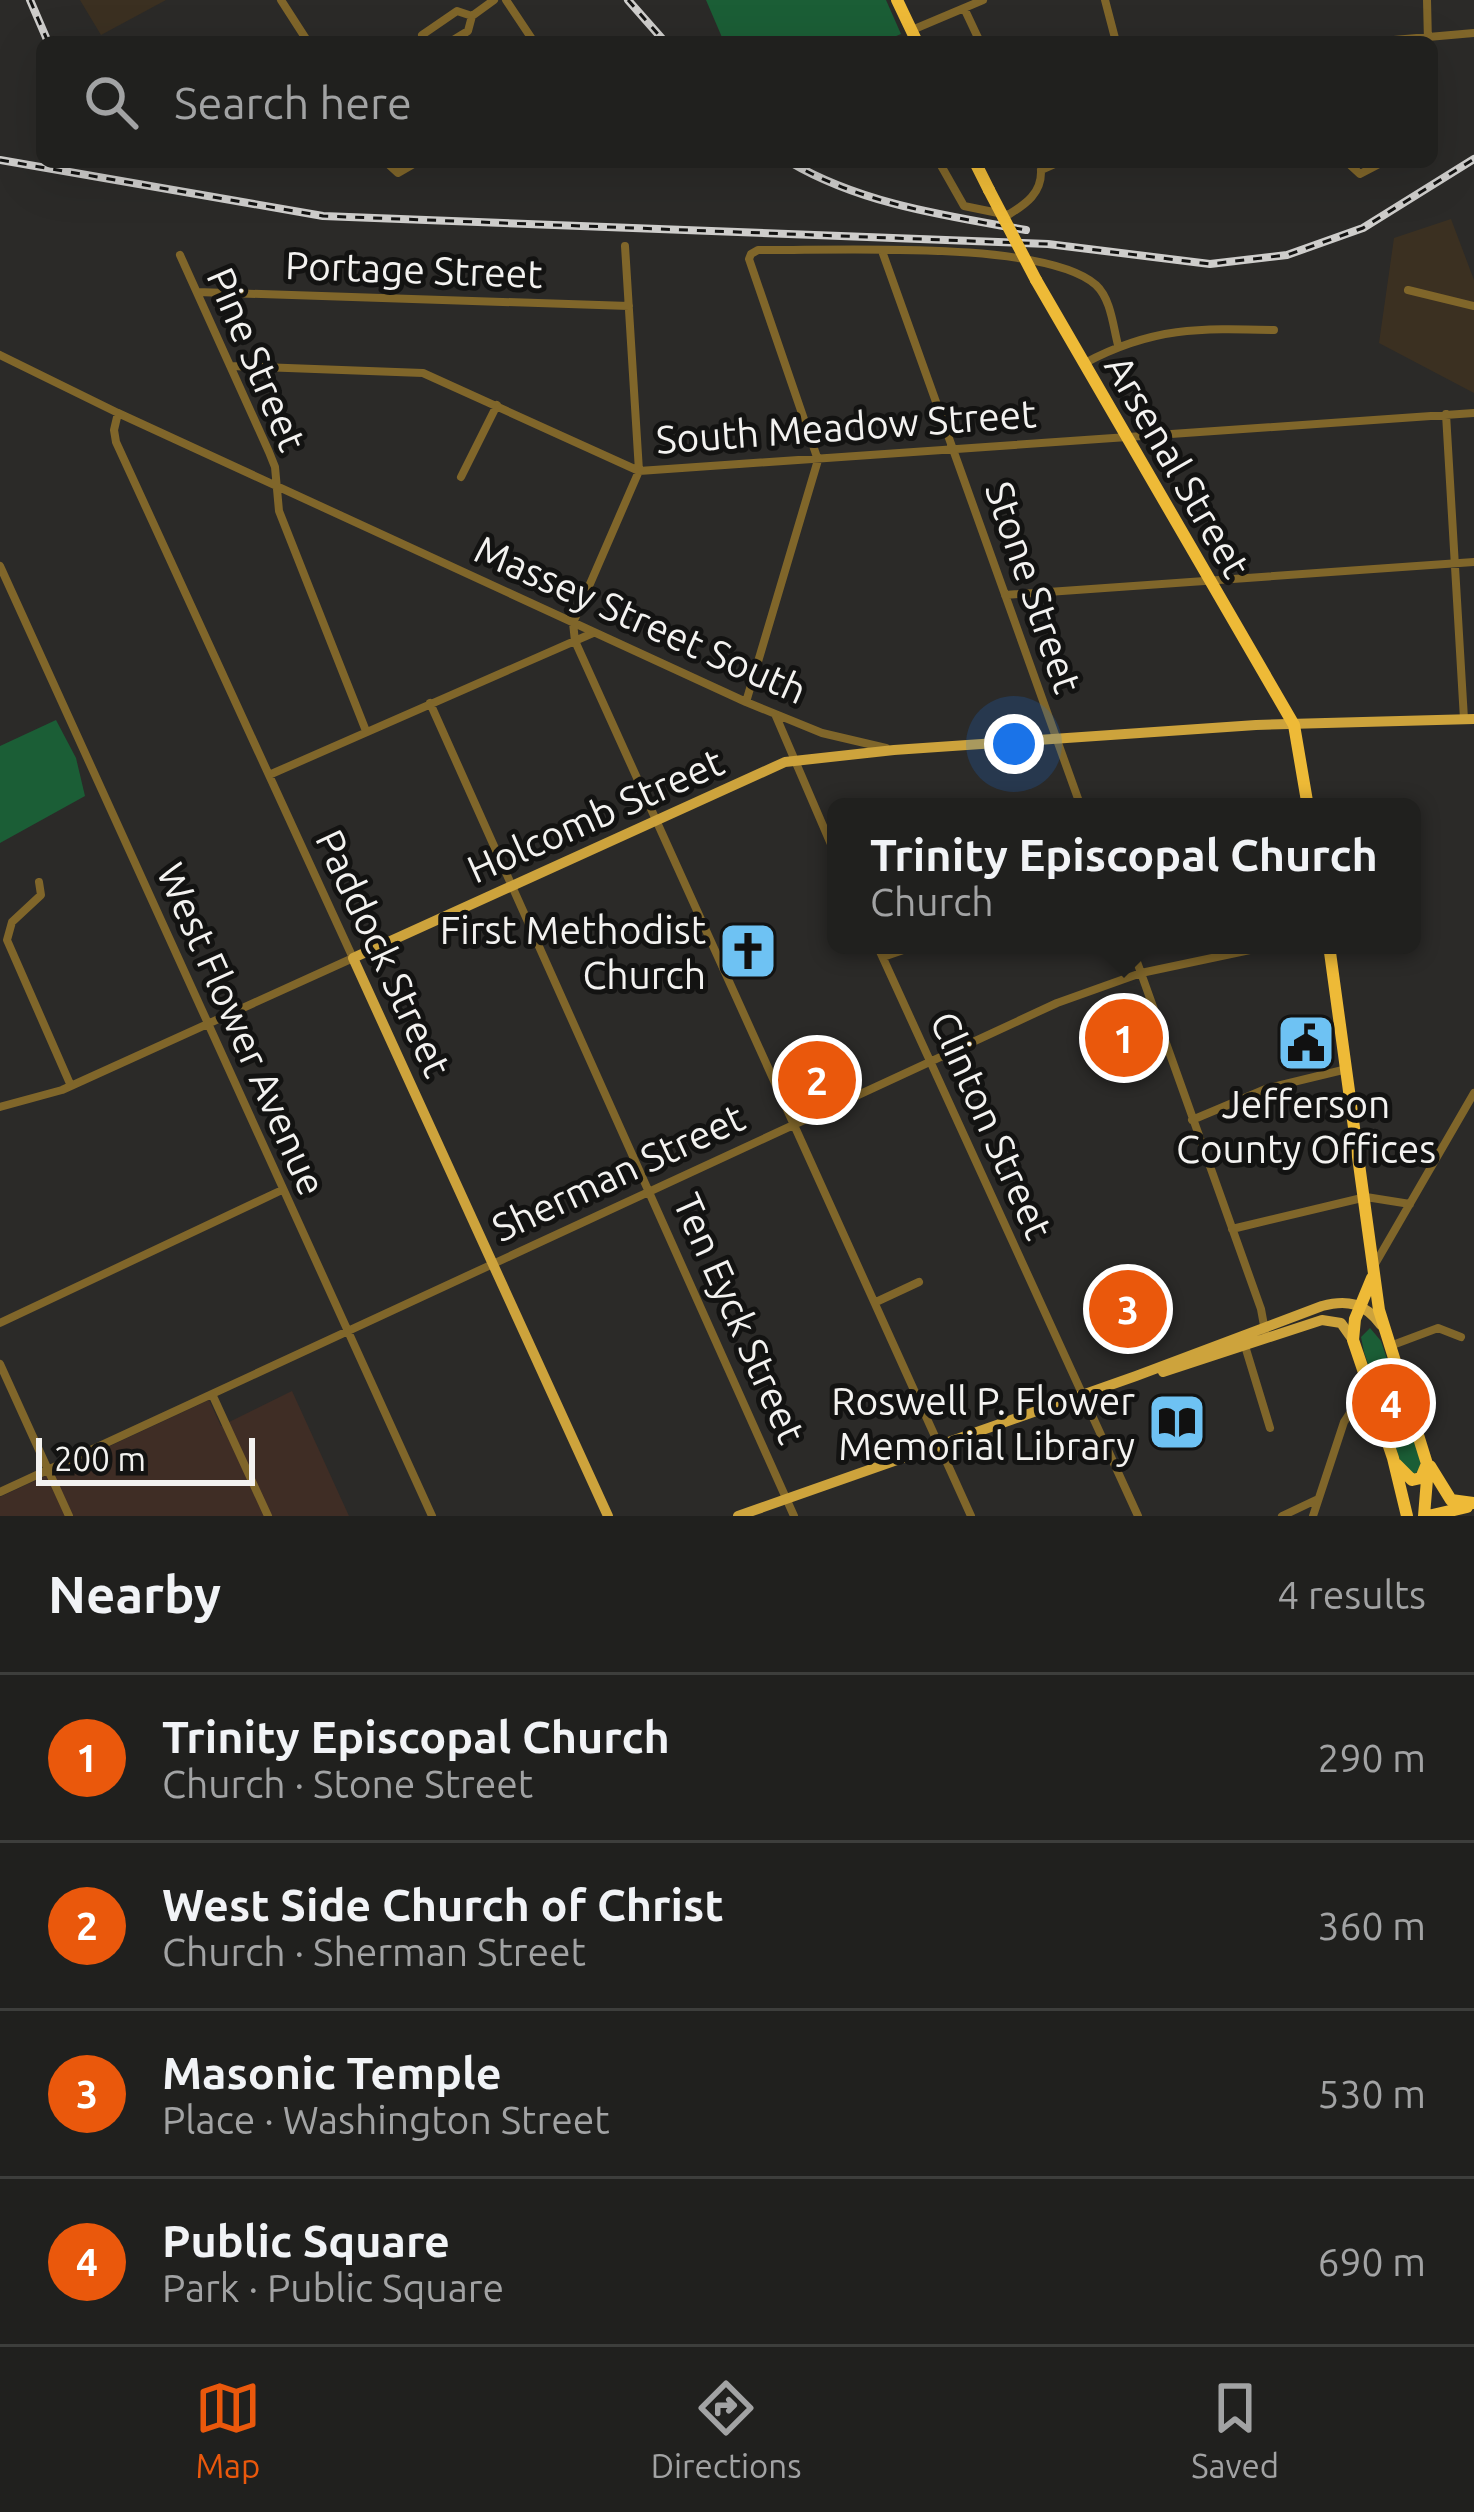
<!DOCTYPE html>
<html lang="en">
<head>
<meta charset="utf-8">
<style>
	:root { --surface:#20201e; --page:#2d2d2b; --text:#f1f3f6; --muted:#a2a3a4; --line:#3d3e3c; --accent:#ea580c }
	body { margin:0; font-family:Ubuntu,sans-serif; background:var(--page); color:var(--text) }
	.scale { position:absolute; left:36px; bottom:30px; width:219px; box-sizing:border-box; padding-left:12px; border:6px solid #f3f2f0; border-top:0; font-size:33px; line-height:42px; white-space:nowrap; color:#f3f2f0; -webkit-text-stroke:9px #131312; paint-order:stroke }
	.you { position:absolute; left:1014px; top:744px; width:42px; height:42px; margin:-30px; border:9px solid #fff; border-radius:50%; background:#1a73e8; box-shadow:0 0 0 18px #1a73e833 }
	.badge { display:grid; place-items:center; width:78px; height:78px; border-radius:50%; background:var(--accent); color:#fff; font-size:39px; font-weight:700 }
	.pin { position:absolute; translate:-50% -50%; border:6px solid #fff; box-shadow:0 3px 12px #0006 }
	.popup { position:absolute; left:827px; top:798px; width:594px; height:156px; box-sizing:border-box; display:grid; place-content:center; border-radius:18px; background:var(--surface); filter:drop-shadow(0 3px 9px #0005); font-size:39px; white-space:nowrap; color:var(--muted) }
	.popup b { font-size:45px; color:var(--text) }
	.popup::after { content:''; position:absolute; left:50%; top:100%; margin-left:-24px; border:24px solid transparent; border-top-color:var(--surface) }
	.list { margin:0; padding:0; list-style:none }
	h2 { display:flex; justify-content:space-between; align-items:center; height:156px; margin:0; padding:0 48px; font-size:51px }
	h2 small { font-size:39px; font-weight:400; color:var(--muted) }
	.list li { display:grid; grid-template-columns:78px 1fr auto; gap:36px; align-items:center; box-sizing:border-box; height:168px; padding:0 48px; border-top:3px solid var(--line) }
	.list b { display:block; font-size:45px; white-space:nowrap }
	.list p { margin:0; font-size:39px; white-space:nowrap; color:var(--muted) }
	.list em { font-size:39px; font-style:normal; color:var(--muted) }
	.icon { flex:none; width:66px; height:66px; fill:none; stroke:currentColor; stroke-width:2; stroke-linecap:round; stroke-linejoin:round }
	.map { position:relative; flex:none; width:1474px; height:1516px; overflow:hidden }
	.search { position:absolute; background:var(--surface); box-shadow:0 12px 48px #0002; left:36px; right:36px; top:36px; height:132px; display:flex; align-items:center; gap:30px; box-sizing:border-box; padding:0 42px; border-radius:18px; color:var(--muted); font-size:45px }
	.sheet { height:828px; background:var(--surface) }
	nav { display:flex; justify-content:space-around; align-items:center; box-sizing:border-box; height:168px; border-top:3px solid var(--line); background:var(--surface); font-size:33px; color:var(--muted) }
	nav a { display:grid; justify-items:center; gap:6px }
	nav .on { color:var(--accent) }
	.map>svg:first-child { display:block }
	.industrial { fill:#3b3021 }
	.medical { fill:#3f2d25 }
	.green { fill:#1b5e36 }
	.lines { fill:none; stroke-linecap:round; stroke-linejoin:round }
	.minor { stroke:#80662a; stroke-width:8 }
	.major { stroke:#cda33c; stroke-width:10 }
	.highway { stroke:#eeba37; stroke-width:12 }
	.rail-casing { stroke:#cecdcb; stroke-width:8 }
	.rail { stroke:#131312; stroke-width:3; stroke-dasharray:9; stroke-linecap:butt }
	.highway-bridge { stroke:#eeba37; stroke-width:12 }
	.labels { text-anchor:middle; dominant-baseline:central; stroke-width:10; stroke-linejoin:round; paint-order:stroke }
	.street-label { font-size:39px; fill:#f3f2f0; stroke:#131312 }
	.poi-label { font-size:39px; fill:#f3f2f0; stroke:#131312; text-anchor:end }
</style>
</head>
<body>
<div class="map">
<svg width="1474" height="1516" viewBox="0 0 1474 1516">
	<rect width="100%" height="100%" fill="#2b2a28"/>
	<path class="industrial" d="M80,0h86l-65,35z
		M1451,219l23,61v113l-95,-50 15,-105z"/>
	<path class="medical" d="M292,1391l57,125h-349v-19l209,-97 12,26z"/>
	<path class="green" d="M706,0h180l15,34 -19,8h-158z
		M56,720l20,38 9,38 -85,47v-97z
		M1370,1328l11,13 39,116 1,12 -7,5 -13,-11 -37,-111 -3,-15z"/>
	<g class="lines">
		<path class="minor" d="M281,0l27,42
			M506,0l28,42
			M1105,0l11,42
			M1427,0l1,42
			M964,8l16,34
			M912,30l71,-30
			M426,42l-4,-7 35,-24 15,5
			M450,42l18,-11 4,-15 22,-16
			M1371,42l103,-9
			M386,162l12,11 19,-11
			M939,162l25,44 44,9c18,-11 34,-22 33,-45
			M1347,162l13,12 23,-12
			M1041,170l18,-8
			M625,246l14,225 -66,152 2,18 396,875
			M882,251l199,556
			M180,255l89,197 6,15 4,44 87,220
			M1408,290l66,16
			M197,292l432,14
			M0,355l118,58 628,289 76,31 64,15
			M1085,363c67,-36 114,-35 189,-33
			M231,366l192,7 216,98 835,-58
			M1446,414l18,305
			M461,477l36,-72
			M0,566l432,950
			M1005,595l469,-33
			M746,702l72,-242 -69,-201 2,-5 7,-4c72,1 286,-11 338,35 15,14 17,41 22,60
			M430,703l364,813
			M775,714l61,142
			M269,775l324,-142
			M39,882l2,13 -29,27 -5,18 64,146
			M877,945l261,571
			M1131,945l130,364 4,22
			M883,957l35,-12
			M0,1107l62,-17 291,-132 -237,-516 -2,-12 4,-17
			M1192,1120l76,-32 79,-19
			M1232,1229l134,-32 44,7
			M1375,1264l99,-171
			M876,1302l43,-20
			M0,1323l282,-133
			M1245,1346l25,82
			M1390,1346l48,-18 23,9
			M0,1364l69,152
			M212,1394l56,122
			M0,1492l1057,-489 84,-30 133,-28
			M1282,1516l36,-17
			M1313,1516l31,-94 8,-12 20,-11"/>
		<path class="major" d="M1163,1372l159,-52 19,3 12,17
			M608,1516l-255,-558 432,-196 109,-12 362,-25 218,-6
			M738,1516l398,-140 186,-70c25,-7 43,-3 59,19"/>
		<path class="highway" d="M897,0l20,42
			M975,162l14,28
			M1036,280l258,445 14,82
			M1329,945l50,365 49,157 -4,49
			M1372,1278l-17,41 -2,21 40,118 14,58
			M1396,1464l16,16 9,-2 5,-12
			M1430,1466l21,34 23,3
			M1428,1516l39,-9"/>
		<defs>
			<path id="rail" d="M30,0l18,42
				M628,0l37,42
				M0,160l323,56 725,28 162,20 77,-9 76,-27 111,-69
				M790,162c71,42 157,54 236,68"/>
		</defs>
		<use href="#rail" class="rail-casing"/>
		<use href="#rail" class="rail"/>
		<path class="highway-bridge" d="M989,190l47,90"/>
	</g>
	<defs>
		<symbol id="church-square" viewBox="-11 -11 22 22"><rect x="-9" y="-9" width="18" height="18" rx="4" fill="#6ec2f3" stroke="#131312"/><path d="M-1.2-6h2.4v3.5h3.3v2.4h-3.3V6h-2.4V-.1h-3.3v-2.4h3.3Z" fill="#111"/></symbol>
		<symbol id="civic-square" viewBox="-11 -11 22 22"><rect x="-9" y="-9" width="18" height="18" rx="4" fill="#6ec2f3" stroke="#131312"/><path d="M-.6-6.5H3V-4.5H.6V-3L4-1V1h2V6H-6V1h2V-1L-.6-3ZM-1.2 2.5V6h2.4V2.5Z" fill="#111"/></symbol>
		<symbol id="library-square" viewBox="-11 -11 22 22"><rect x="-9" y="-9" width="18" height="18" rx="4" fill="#6ec2f3" stroke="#131312"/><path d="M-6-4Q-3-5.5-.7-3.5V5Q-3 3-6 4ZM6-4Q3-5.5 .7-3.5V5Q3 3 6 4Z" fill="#111"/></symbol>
	</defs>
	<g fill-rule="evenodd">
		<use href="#church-square" x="715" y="918" width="66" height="66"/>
		<use href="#civic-square" x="1273" y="1010" width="66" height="66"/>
		<use href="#library-square" x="1144" y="1389" width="66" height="66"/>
	</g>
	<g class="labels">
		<g class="street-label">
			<text transform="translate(414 269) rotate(2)">Portage Street</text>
			<text transform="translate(257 359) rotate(67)">Pine Street</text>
			<text transform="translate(846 426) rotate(-4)">South Meadow Street</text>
			<text transform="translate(1178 466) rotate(60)">Arsenal Street</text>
			<text transform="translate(1034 587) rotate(71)">Stone Street</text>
			<text transform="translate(641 619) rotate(24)">Massey Street South</text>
			<text transform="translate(595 815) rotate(-24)">Holcomb Street</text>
			<text transform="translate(384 953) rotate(65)">Paddock Street</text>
			<text transform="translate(242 1029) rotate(66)">West Flower Avenue</text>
			<text transform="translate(992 1125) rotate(66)">Clinton Street</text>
			<text transform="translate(618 1172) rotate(-25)">Sherman Street</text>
			<text transform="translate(740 1318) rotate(66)">Ten Eyck Street</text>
		</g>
		<g class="poi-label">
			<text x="706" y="929">First Methodist<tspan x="706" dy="45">Church</tspan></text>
			<text x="1306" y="1103" text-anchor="middle">Jefferson<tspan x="1306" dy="45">County Offices</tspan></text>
			<text x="1135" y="1400">Roswell P. Flower<tspan x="1135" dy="45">Memorial Library</tspan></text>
		</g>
	</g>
</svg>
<div class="scale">200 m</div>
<div class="you"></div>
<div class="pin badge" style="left:1124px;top:1038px">1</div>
<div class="popup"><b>Trinity Episcopal Church</b>Church</div>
<div class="pin badge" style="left:817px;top:1080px">2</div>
<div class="pin badge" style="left:1128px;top:1309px">3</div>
<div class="pin badge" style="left:1391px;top:1403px">4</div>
<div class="search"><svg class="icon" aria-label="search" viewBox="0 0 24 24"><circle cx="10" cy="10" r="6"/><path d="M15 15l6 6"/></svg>Search here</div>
</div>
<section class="sheet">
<h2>Nearby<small>4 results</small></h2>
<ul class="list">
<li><span class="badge">1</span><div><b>Trinity Episcopal Church</b><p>Church · Stone Street</p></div><em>290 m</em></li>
<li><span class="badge">2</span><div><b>West Side Church of Christ</b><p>Church · Sherman Street</p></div><em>360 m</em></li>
<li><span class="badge">3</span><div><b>Masonic Temple</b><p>Place · Washington Street</p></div><em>530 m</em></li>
<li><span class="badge">4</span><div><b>Public Square</b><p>Park · Public Square</p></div><em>690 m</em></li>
</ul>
</section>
<nav>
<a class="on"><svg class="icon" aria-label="map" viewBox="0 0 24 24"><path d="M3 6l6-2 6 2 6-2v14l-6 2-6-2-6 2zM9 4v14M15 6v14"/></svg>Map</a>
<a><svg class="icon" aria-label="directions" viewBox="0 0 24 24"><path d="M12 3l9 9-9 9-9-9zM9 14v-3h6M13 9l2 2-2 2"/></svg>Directions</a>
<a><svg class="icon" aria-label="saved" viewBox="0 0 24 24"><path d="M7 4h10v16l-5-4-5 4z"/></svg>Saved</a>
</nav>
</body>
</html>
